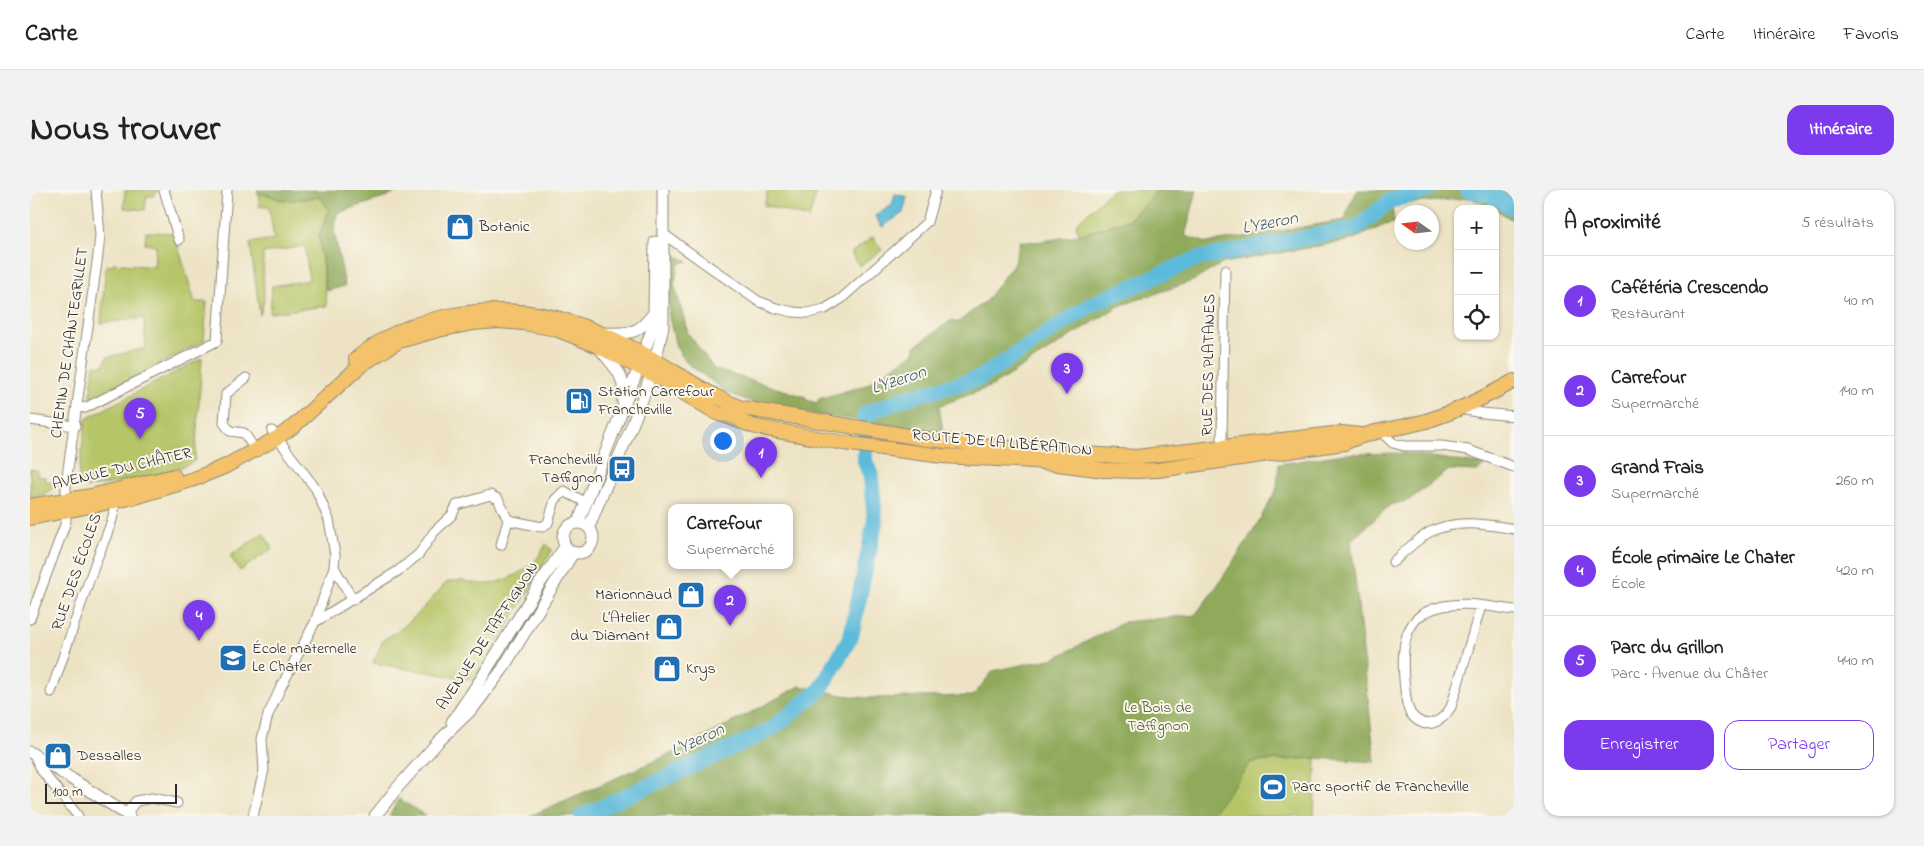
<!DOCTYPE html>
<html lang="fr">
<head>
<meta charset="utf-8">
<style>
	:root { --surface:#fff; --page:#f2f2f2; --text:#222; --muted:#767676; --line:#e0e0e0; --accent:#7c3aed }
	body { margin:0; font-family:"Indie Flower",sans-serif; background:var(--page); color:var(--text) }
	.controls { position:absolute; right:15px; top:15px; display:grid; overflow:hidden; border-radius:10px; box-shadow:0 1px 4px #0004 }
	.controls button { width:45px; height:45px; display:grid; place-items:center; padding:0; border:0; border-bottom:1px solid var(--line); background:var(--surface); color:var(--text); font:25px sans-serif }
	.compass { position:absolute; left:1364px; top:15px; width:45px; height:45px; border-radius:50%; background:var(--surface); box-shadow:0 1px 4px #0004; rotate:284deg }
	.scale { position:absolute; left:15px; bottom:12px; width:132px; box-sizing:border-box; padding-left:5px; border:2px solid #2b2b2b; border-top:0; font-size:14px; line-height:18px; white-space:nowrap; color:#2b2b2b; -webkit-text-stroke:4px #fbf7ec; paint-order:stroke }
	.you { position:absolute; left:692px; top:250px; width:18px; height:18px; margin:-12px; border:4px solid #fff; border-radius:50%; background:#1a73e8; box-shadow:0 0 0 8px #1a73e833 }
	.badge { display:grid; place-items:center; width:32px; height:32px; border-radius:50%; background:var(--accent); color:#fff; font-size:16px; font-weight:700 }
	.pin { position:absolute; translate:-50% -41px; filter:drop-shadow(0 1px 2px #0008) }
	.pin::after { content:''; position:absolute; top:26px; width:18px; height:15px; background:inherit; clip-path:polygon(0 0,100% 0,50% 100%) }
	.popup { position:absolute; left:638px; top:314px; width:125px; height:65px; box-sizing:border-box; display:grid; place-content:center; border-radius:10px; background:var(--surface); filter:drop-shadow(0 1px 4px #0005); font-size:16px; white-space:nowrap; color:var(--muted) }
	.popup b { font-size:19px; color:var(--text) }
	.popup::after { content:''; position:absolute; left:50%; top:100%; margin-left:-10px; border:10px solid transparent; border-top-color:var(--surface) }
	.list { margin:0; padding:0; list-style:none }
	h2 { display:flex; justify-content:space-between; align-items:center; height:65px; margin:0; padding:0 20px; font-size:21px }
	h2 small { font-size:16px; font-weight:400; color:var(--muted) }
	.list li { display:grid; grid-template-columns:32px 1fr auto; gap:15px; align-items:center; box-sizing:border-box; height:90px; padding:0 20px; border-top:1px solid var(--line) }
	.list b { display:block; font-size:19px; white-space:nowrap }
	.list p { margin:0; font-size:16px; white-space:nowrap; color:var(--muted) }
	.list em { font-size:16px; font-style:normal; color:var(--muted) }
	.actions { display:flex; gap:10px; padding:15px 20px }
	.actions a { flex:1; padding:11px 0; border:1px solid var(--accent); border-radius:15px; text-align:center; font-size:18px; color:var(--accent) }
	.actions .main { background:var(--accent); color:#fff }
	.icon { flex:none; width:28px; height:28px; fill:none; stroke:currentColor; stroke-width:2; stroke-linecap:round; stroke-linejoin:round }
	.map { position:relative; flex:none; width:1484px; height:626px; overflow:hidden; border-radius:15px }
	header { display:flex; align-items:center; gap:30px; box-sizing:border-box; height:70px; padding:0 25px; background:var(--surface); border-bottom:1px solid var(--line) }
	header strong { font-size:24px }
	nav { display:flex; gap:28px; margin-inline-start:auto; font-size:18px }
	.intro { display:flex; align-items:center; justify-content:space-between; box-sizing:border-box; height:120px; padding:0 30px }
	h1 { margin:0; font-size:35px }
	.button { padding:12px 22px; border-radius:15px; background:var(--accent); color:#fff; font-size:18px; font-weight:700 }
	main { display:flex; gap:30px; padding:0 30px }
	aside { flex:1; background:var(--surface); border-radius:15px; box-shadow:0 1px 4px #0004 }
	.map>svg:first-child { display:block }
	.green { fill:#b6c568; stroke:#70784a }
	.forest { fill:#90aa5c; stroke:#5e6a44 }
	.water { fill:#5cbada; stroke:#447282 }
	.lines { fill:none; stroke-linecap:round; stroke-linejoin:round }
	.river { stroke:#5cbada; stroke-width:16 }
	.minor-casing { stroke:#8c8778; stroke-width:11 }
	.tertiary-casing { stroke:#8c8778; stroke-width:13 }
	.primary-casing { stroke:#8c8778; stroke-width:16 }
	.minor { stroke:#fff; stroke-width:9 }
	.tertiary { stroke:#fff; stroke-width:11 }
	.primary { stroke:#f3c26a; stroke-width:14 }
	.labels { text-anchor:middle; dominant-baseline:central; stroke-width:4; stroke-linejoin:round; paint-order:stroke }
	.poi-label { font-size:16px; fill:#2b2b2b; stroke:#fbf7ec; text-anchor:start }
	.street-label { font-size:16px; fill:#2b2b2b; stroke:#fbf7ec }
	.park-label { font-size:16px; fill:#55593d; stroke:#fbf7ec }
	.water-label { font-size:18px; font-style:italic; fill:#3c5d68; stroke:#fbf7ec }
</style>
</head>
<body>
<header>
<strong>Carte</strong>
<nav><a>Carte</a><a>Itinéraire</a><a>Favoris</a></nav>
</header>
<div class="intro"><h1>Nous trouver</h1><a class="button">Itinéraire</a></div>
<main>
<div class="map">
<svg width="1484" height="626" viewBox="0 0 1484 626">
	<rect width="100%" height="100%" fill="#fbf7ec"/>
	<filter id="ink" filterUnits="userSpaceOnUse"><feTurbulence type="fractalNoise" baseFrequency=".02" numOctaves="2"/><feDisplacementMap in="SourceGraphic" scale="10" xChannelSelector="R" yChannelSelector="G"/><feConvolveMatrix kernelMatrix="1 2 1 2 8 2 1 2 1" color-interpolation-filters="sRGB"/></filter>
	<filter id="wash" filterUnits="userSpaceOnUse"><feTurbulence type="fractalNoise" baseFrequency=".0096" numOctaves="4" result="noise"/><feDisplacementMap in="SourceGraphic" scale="20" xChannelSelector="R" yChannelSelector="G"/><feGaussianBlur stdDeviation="1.12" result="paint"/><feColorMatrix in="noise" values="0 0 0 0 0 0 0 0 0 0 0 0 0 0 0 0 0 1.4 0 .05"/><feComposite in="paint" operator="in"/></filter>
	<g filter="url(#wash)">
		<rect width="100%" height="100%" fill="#ede3c4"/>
		<path class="green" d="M95,0h33l-4,6h-7l-2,14 -21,-2z
			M738,0h27l21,5 -7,23 -45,-13z
			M1082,0h46l-28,29 -51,16 -3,-11z
			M228,3l13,3 13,5 36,-4 10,13 -11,25 8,71 -57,7 2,-27 37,-6 -4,-34 -42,7 1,47 -4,15 -10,-72 24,-4 -5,-33 -9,1z
			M116,42l28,1 21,69h12l-3,39 -114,59 4,-35 9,1 4,-9 39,-9 -2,-30 -43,5 5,-58 6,1 1,-3 41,4 2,-22 -11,-1z
			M843,47l9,13 -23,16 -8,-13z
			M172,168l-7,102c-14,13 -86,24 -108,28l-9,-8 8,-61z
			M0,279l7,1v6l8,1v4l12,2c-7,11 -15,13 -27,14z
			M233,343l10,15 -33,23 -10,-15z
			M516,354l6,6 -57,98 -22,32 -100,-17 10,-23 15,-9 19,-16 30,-33c15,-4 21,1 35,2 14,2 40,-11 50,-20 6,-5 10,-13 14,-20z
			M1286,568l-2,58h-104l40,-54z"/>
		<path class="forest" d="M227,0h144l-17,8 -47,15 -3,18 11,55 -19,5 -7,-56 10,-25 -9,-13 -36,4 -13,-5 -13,-3z
			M1127,0h40l-12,46 22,7 138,-23 5,-16 8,-14h156v31l-19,-12 -25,-11 -78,7 2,18 -9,2 -34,15 -128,23 -30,18 -74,25 -127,80 -53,20 4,26 -179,-25 -38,-15 -40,-30 -10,-15 -7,-30 -2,-65 21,9 -9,3 -5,20 14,49 26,36 92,28v3l11,3 2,-4 47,-14 49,-33v-6l37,-26 5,3 29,-22 28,-38 6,-22 17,1 42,-7 51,-16z
			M1375,263l80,12 -7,6 -29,-1 -40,30 -19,5 -39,36 24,221 -59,-4 -65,4 -41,54h-680l156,-69 114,-61 42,9 25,3 106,-2 20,-25 62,-13 69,-36 71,-7 22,-29 37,-56 23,-42 2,-24 65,-10z
			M369,609l27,17h-37z"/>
		<path class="water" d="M865,4l12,3 -4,16 -21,14 -7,-11 17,-11z"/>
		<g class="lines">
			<path class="river" d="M1438,0l21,4 25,14
				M552,626l187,-85 52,-42 30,-53 24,-114 -4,-46 -6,-15v-47l41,-16 74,-20 112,-74 104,-45 161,-31 33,-27 38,-11"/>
		</g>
	</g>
	<g filter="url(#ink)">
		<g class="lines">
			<defs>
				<path id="minor" d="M134,0l15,50
					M632,43l96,68 18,7 17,4 15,1 17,-4 16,-10 86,-77 9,-32
					M216,188l-20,16 -2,29 6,8 14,2 12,18
					M48,217l7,1 132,-67 10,-151
					M1431,219l21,4 32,3
					M0,230l45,6
					M1350,241l13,12 11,3h38l26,4 46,17
					M1194,262l-2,-13 3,-169
					M471,355l7,-25
					M1363,372c11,-10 24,-23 37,-30 25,-13 57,-8 84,-3
					M304,377l19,33
					M1451,416l-30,101c-9,15 -26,25 -40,7 -5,-7 -5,-17 -6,-25 -3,-26 -6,-65 23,-78 27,-12 58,-5 86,-1
					M0,429l36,-97v-39l32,-228 2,-19 -4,-46
					M285,432l83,-51 21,-17 15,-22 18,-17 5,-10 33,-10 8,4 10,21 34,7 6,-4 7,-23 9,-9 23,12
					M21,502c15,-43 29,-86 44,-128 6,-18 23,-48 19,-66
					M5,567l7,14 36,45
					M96,624l10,-13 16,-3 25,5
					M223,626l11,-46 -2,-31 6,-24 13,-28 34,-65 19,-55 1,-12 -6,-35 -13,-31 -44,-58"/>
				<path id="tertiary" d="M571,143c26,0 35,4 52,-19
					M568,156c7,11 21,22 24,35 2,6 1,14 1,21
					M533 348a15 15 0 1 1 30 0a15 15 0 1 1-30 0Z
					M548,333l61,-156 12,-35 3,-19 1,-71
					M559,338c7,-21 16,-40 25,-60 20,-46 40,-93 49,-142v-136
					M422,532l29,-43 57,-93 27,-39
					M0,562l99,64
					M345,626l23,-29 40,-45 36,-35 28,-37 71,-117"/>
				<path id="primary" d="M326,169c30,-25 59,-37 98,-44 70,-12 120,3 182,35 36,18 68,44 106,58l185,31 121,13 88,5 206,-24 18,2
					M0,316l61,-10 83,-20
					M0,328l105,-21 59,-18 32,-13 51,-28 17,-12 67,-61 38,-24 39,-11 35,-7 26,-2 25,2 32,6 42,17 54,28 65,39 39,14 88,16 98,13 92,5 70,9 32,1 22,-1 186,-27c26,-13 55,-14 82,-22 32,-10 60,-24 88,-40"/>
			</defs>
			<use href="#minor" class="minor-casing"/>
			<use href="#tertiary" class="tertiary-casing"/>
			<use href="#primary" class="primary-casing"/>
			<use href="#minor" class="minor"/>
			<use href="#tertiary" class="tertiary"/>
			<use href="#primary" class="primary"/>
		</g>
	</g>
	<defs>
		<symbol id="shop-square" viewBox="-11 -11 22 22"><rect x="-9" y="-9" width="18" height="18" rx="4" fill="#1f6fb2" stroke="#fbf7ec"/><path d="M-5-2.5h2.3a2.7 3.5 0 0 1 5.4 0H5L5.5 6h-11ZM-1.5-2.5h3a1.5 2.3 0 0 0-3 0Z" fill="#fff"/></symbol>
		<symbol id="fuel-square" viewBox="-11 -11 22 22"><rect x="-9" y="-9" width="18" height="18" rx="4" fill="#1f6fb2" stroke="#fbf7ec"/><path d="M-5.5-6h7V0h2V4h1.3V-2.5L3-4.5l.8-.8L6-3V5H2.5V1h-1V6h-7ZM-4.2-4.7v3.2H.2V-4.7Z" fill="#fff"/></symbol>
		<symbol id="bus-square" viewBox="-11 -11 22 22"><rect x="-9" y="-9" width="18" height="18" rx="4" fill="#1f6fb2" stroke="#fbf7ec"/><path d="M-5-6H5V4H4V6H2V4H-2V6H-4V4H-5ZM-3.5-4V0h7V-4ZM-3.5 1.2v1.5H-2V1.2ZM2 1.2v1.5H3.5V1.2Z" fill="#fff"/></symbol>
		<symbol id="school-square" viewBox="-11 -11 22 22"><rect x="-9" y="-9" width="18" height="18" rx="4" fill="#1f6fb2" stroke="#fbf7ec"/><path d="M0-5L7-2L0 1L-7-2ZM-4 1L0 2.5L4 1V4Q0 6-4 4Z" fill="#fff"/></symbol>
		<symbol id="stadium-square" viewBox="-11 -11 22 22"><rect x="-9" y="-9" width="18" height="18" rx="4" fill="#1f6fb2" stroke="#fbf7ec"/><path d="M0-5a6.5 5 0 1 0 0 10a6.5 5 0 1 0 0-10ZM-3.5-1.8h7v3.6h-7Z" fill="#fff"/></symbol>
	</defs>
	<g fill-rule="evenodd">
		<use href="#shop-square" x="414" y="21" width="32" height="32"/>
		<use href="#fuel-square" x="533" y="195" width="32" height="32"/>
		<use href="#bus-square" x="576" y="263" width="32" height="32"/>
		<use href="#shop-square" x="645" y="389" width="32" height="32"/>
		<use href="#shop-square" x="623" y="421" width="32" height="32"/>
		<use href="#school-square" x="187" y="452" width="32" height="32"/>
		<use href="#shop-square" x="621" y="463" width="32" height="32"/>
		<use href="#shop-square" x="12" y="550" width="32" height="32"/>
		<use href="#stadium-square" x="1227" y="581" width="32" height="32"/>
	</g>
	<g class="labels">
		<g class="poi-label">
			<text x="449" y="37">Botanic</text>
			<text x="568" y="202">Station Carrefour<tspan x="568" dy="18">Francheville</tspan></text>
			<text x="573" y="270" text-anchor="end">Francheville<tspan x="573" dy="18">Taffignon</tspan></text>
			<text x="642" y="405" text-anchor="end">Marionnaud</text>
			<text x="620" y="428" text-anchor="end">L’Atelier<tspan x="620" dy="18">du Diamant</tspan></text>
			<text x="222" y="459">École maternelle<tspan x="222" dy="18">Le Chater</tspan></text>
			<text x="656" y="479">Krys</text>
			<text x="47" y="566">Dessalles</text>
			<text x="1262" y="597">Parc sportif de Francheville</text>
		</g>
		<g class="street-label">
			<text transform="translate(40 153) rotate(-82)">CHEMIN DE CHANTEGRILLET</text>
			<text transform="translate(1179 175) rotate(-89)">RUE DES PLATANES</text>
			<text transform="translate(972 253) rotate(5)">ROUTE DE LA LIBÉRATION</text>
			<text transform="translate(92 279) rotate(-13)">AVENUE DU CHÂTER</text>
			<text transform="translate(47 382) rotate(-71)">RUE DES ÉCOLES</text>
			<text transform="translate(458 446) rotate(-57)">AVENUE DE TAFFIGNON</text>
		</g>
		<g class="park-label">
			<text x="1128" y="518">Le Bois de<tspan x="1128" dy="18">Taffignon</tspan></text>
		</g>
		<g class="water-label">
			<text transform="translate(1240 34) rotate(-11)">L'Yzeron</text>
			<text transform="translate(869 191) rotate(-18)">L'Yzeron</text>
			<text transform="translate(668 551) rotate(-25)">L'Yzeron</text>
		</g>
	</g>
</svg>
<div class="controls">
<button>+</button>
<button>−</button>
<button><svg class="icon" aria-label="locate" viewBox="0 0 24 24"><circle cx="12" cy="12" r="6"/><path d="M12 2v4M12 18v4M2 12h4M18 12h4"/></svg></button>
</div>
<svg class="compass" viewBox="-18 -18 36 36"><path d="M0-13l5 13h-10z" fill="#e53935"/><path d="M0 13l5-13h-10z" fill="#767676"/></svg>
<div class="scale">100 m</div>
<div class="you"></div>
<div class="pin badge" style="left:731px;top:288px">1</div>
<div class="pin badge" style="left:700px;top:436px">2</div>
<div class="popup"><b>Carrefour</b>Supermarché</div>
<div class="pin badge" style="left:1037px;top:204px">3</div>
<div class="pin badge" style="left:169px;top:451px">4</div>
<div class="pin badge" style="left:110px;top:249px">5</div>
</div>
<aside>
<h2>À proximité<small>5 résultats</small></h2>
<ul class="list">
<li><span class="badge">1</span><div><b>Cafétéria Crescendo</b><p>Restaurant</p></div><em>40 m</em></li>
<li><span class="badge">2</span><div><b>Carrefour</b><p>Supermarché</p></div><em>140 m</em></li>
<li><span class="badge">3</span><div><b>Grand Frais</b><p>Supermarché</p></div><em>260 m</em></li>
<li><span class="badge">4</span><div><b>École primaire Le Chater</b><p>École</p></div><em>420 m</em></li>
<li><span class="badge">5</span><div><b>Parc du Grillon</b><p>Parc · Avenue du Châter</p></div><em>440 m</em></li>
</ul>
<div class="actions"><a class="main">Enregistrer</a><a>Partager</a></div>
</aside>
</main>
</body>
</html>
